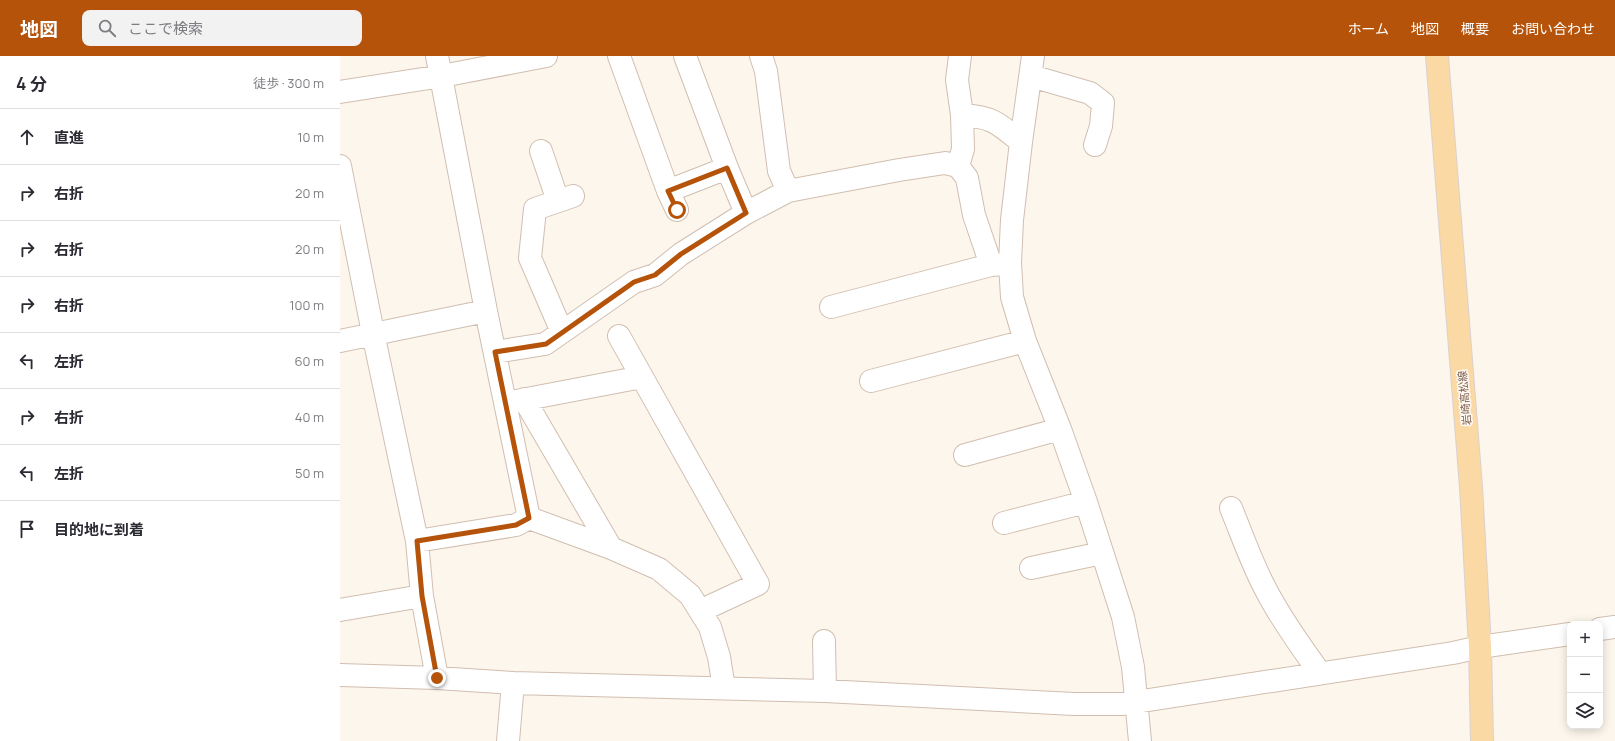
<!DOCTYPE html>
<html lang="ja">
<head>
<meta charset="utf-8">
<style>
	:root { --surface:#fff; --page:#f2f2f3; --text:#2b2b33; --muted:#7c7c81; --line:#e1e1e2; --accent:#b45309 }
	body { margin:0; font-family:Manrope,"Noto Sans JP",sans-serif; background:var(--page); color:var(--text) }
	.controls { position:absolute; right:12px; bottom:12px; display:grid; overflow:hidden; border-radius:8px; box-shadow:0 2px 10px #0003 }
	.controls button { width:36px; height:36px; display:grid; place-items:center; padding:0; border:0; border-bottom:1px solid var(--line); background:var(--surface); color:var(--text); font:20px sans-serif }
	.stop { position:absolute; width:12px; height:12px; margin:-9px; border:3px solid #b45309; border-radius:50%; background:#fff }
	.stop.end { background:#b45309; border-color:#fff; box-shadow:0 1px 4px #0008 }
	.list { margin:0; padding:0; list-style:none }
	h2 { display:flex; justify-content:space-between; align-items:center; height:52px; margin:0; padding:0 16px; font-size:17px }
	h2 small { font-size:13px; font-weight:400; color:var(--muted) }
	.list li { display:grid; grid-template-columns:26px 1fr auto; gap:12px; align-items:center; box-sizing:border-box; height:56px; padding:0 16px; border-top:1px solid var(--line) }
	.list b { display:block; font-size:15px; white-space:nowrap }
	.list em { font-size:13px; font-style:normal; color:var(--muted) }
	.icon { flex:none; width:22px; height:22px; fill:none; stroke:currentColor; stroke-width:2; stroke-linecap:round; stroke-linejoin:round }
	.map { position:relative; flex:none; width:1275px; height:685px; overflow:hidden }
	header { display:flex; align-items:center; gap:24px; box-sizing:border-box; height:56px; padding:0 20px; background:var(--accent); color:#fff }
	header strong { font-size:19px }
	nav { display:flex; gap:22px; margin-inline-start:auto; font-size:14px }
	.search { width:280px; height:36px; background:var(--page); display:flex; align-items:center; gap:10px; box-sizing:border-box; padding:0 14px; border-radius:8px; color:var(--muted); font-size:15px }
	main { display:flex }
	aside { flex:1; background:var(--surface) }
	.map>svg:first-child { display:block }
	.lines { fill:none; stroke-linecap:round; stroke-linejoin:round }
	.minor-casing { stroke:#d1beb0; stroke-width:24 }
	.major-casing { stroke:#dad1cd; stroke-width:24 }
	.minor { stroke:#fff; stroke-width:22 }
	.major { stroke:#fbd9a5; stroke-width:22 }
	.route { stroke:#b45309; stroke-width:5 }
	.labels { text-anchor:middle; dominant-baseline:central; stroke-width:3; stroke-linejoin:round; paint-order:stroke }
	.street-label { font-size:11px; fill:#7a5c4d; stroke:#fffaf3 }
</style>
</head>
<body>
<header>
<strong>地図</strong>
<div class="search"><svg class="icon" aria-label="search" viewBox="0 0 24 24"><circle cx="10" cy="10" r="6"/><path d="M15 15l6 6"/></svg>ここで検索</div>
<nav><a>ホーム</a><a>地図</a><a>概要</a><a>お問い合わせ</a></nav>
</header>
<main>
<aside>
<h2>4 分<small>徒歩 · 300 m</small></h2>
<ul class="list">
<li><svg class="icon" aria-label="ahead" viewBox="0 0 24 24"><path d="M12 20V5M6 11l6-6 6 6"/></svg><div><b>直進</b></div><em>10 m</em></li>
<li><svg class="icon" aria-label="right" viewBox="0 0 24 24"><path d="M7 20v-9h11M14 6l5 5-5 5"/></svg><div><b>右折</b></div><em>20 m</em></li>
<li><svg class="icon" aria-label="right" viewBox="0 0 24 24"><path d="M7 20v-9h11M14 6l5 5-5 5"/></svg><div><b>右折</b></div><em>20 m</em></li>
<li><svg class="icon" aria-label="right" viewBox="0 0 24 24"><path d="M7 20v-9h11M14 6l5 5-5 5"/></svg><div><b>右折</b></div><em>100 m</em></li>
<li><svg class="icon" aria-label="left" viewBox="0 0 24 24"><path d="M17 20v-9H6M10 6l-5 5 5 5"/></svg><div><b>左折</b></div><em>60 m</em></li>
<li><svg class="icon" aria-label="right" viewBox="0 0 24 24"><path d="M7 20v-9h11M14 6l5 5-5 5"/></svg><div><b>右折</b></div><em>40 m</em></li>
<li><svg class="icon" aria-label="left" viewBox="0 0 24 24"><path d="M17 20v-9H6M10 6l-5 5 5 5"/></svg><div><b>左折</b></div><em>50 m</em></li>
<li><svg class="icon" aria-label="arrive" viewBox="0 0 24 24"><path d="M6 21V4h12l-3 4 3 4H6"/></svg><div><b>目的地に到着</b></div></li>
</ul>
</aside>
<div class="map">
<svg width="1275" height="685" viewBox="0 0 1275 685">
	<rect width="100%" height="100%" fill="#fdf6ec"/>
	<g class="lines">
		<defs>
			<path id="minor" d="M97,0l49,255 43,207 82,30 48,21 31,26 20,32 9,30 5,31
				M279,0l49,135 9,19
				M345,0l42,112 19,45
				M421,0l5,15 13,100 9,20
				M693,0l-12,86 -9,78 -2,43 2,34 13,44 35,88 26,73 37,115 10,50 7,74
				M691,20l59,17 13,10 -2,23 -6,19
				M0,36l102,-16 104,-20
				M622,59c31,2 36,8 59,27
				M201,95l17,50
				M0,110l33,167 44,208 5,55 15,82
				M618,110l5,-17 -1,-34 -5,-35 3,-24
				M328,135l59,-23
				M491,251l160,-42 13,-1
				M222,276l-32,-74 5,-49 38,-13
				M279,280l139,248 -58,27
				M0,285l146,-30
				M155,296l50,-8 89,-62 21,-7 26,-21 65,-41 42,-22 111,-21 46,-7 13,3 9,12 7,37 17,50
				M531,325l154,-40
				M184,343l87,149
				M171,346l131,-25
				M625,399l95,-26
				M891,452c11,27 21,56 35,82 15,29 35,57 54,83
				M664,467l82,-21
				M77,485l99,-16 13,-7
				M691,512l71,-15
				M0,554l82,-14
				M1260,573l15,-2
				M484,585l1,50
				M0,619l97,3 76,5 312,8 249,13h49l330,-51 27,-6 90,-13
				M168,685l5,-58"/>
			<path id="major" d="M1097,0l34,431 9,160 2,94"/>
		</defs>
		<use href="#minor" class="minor-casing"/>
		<use href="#major" class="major-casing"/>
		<use href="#minor" class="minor"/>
		<use href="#major" class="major"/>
	</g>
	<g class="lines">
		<path class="route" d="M97,622l-15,-82 -5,-55 99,-16 13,-7 -34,-166 51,-8 88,-62 21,-7 26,-21 65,-41 -19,-45 -59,23 9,19"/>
	</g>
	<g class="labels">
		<g class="street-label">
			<text transform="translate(1124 342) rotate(-95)">岩崎高松線</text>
		</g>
	</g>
</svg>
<div class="controls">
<button>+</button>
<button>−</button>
<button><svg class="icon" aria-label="layers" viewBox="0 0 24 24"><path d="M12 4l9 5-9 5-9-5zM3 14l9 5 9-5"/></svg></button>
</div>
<div class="stop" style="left:337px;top:154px"></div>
<div class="stop end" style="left:97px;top:622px"></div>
</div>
</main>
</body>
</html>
